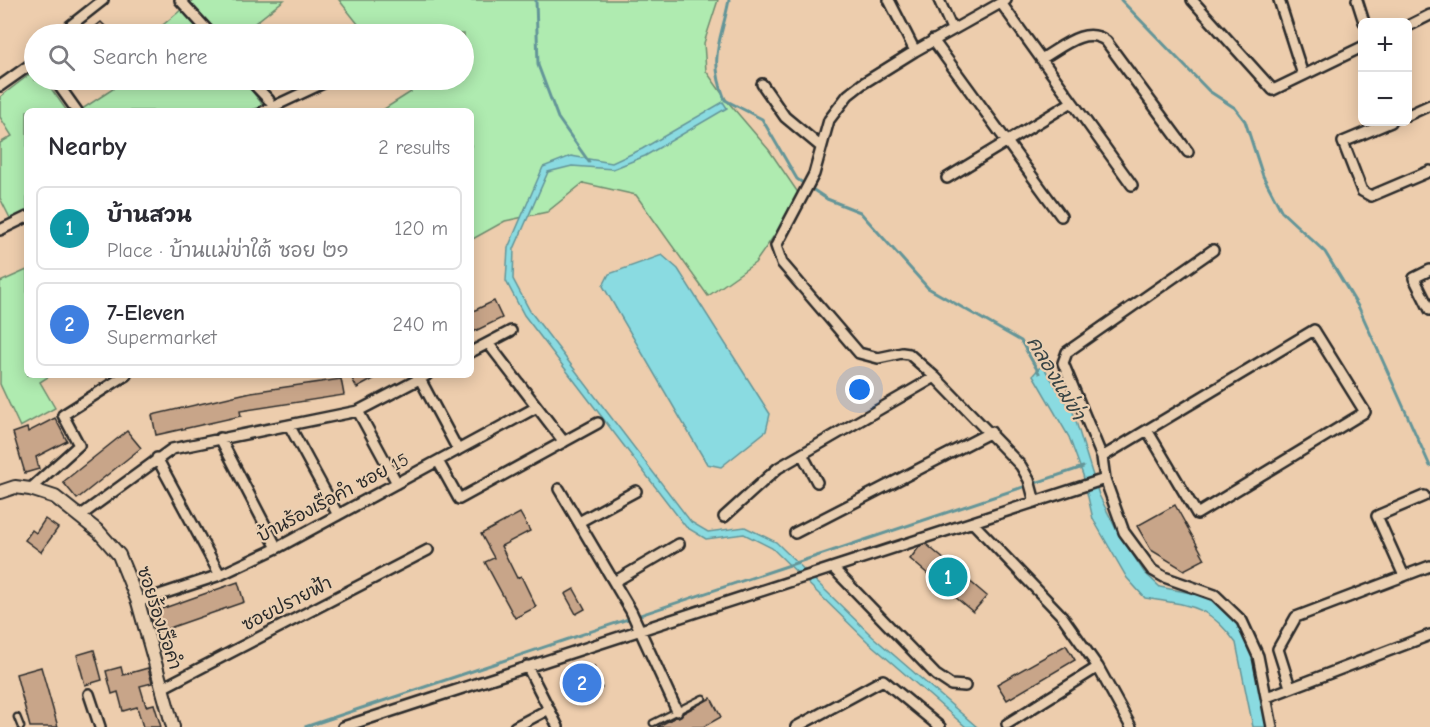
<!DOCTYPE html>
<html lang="en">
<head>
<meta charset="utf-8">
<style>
	:root { --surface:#fff; --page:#f7f7f7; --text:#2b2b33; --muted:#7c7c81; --line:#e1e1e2; --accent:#b45309 }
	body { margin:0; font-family:"Comic Neue","Playpen Sans Thai",sans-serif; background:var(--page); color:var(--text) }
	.controls { position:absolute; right:18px; top:18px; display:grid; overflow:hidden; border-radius:9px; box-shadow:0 3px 15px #0003 }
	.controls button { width:54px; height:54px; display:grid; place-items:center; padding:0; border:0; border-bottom:2px solid var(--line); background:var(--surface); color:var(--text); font:30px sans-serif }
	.you { position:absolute; left:860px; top:390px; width:21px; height:21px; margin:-15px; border:4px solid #fff; border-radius:50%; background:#1a73e8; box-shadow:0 0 0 9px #1a73e833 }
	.badge { display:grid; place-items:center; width:39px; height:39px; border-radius:50%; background:var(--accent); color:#fff; font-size:20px; font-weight:700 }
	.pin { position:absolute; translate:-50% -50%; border:3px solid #fff; box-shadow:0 2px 6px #0006 }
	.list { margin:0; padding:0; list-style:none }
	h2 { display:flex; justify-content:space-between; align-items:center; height:78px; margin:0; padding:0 24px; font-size:26px }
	h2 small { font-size:20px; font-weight:400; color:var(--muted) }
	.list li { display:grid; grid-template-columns:39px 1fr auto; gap:18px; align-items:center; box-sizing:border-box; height:84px; margin:0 12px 12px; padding:0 12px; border:2px solid var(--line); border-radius:9px }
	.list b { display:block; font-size:22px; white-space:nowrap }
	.list p { margin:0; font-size:20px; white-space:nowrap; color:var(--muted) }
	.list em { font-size:20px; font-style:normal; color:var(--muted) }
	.icon { flex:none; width:33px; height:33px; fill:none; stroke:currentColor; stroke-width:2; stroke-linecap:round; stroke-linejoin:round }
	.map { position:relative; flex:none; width:1430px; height:727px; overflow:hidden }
	.search { position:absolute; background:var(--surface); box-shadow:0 3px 15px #0003; left:24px; top:24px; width:450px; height:66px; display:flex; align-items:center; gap:15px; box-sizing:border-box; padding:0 21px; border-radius:33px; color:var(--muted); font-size:22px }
	.panel { position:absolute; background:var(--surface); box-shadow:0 3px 15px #0003; left:24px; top:108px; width:450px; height:270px; border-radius:9px }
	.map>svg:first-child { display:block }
	.green { fill:#afebb0; stroke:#6d8b6e; stroke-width:1.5 }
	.water { fill:#8adbe1; stroke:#649598; stroke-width:1.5 }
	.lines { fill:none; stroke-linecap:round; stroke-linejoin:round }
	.stream { stroke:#649598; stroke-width:3 }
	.building { fill:#c8a589; stroke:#2b2b2b; stroke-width:1.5 }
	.service-casing { stroke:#2b2b2b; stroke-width:9 }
	.minor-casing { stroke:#2b2b2b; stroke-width:14 }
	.tertiary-casing { stroke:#2b2b2b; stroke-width:16 }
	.service { stroke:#eacfb1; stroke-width:4.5 }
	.minor { stroke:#eacfb1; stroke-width:9 }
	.tertiary { stroke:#eacfb1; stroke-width:12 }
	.labels { text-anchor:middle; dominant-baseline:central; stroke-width:4.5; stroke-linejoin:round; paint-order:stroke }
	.street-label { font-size:18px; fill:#2b2b2b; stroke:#eacfb1 }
	.water-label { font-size:20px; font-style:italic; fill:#394546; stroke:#eacfb1 }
</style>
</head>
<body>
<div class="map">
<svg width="1430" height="727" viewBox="0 0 1430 727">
	<rect width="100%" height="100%" fill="#edcdad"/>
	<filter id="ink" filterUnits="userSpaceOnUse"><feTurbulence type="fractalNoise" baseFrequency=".0167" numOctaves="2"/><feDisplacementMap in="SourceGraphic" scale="12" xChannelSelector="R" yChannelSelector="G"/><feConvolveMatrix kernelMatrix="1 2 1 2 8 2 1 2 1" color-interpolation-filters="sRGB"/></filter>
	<g filter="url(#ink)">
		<path class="green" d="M193,0h91l-43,34h-89z
			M339,0h379l-14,43 2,28 22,31 41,48 32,47 -46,66 -47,33 -72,-101 -53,-12 -36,29 -42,9 -34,19v-129h-90l30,-19 -9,-12h62v-46h-98z
			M34,71v9h11l22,31h-40v100l-16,9 -11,-22v-55l12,-7 -12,-19v-20z
			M108,80h135l21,26 -15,5h-170l34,-22z
			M27,270v105h24l-11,7 15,26 -35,19 -20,-43v-102z"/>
		<path class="water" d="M723,102l4,6 -82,48 -32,13 -41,-3 -24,6 -34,77 -1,30 17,32 161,211 17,10 37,-5 31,15 97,95 104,90h-11l-98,-85 -96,-94 -28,-14 -38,5 -20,-12 -162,-212 -18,-34 2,-33 35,-81 28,-11 41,7 30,-14z
			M662,255l16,14 92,145 -4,17 -45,36 -14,-3 -104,-178 6,-12z
			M1042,365l31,47 26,83 17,34 28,43 16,15 36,7 28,10 26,34 19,89h-16l-17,-84c-29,-40 -46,-37 -91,-45l-18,-20 -34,-59 -10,-44 -14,-38 -36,-62z"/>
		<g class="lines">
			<path class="stream" d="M536,0l2,65 20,53 31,44
				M729,0c-8,42 -21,57 -4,100l37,19 35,60 30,20 33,13 68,76 93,53 18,32
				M1121,0l88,91 26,17 10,13 18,55 19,36 43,40 34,56 71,158
				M305,727l778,-260"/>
		</g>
		<path class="building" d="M101,22l12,12h-27z
			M494,301l8,17 -31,15v-21z
			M350,375h31l-24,13z
			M341,379l3,16 -104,16 1,5 -85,19 -4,-20 99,-23z
			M55,418l12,23 -31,16 3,12 -14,4 -12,-40 14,-5 1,4z
			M127,431l14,17 -64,51 -14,-17z
			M1175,505l30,54 -21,11 -33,-20 -14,-24z
			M520,513l10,18 -29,15 16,32 4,-2 15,31 -21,11 -30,-56 9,-4 -13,-24z
			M45,519l13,9 -17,24 -16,-12 7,-10 4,3z
			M926,544l61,52 -14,16 -63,-53 10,-13z
			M238,582l6,20 -89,31 -5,-20z
			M574,589l11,20 -9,5 -11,-20z
			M1066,645l9,15 -68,40 -10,-16z
			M94,650l8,30 -17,5 -8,-30z
			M594,666l8,22 -33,12 -7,-23z
			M41,667l17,60h-28l-14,-53z
			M121,667l2,8 25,-7 4,15 -12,3 6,20 8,-2 7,23h-18l-6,-20 -14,4 -5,-19 -6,2 -6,-23z
			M711,698l10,19 -18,10h-46z"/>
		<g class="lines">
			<defs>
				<path id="service" d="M17,717l4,10
					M653,723l50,-25"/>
				<path id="minor" d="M180,0l31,34
					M889,0l26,51
					M939,0l13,29
					M1006,0l-91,51 -53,33 -14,11 -19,25 -15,54 -38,72 6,17 77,90 19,5 24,-5 7,1 26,23 86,89 8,14 6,22
					M1192,0l81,90 89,-43
					M1279,0l24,75
					M1357,0l7,22
					M1001,3l131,182
					M70,26l33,-26
					M1408,26l22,-11
					M933,40l128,176
					M1041,59c20,-11 44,-34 65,-18l82,111
					M55,80l22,31
					M250,80l19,20
					M762,84l23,33 35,29
					M0,86l34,-24
					M264,111l66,-31
					M1408,115l22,-10
					M1391,122l-48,20 19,49 9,5 59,-25
					M947,178l125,-76
					M0,230l27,-13
					M1213,250l-146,102 -4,11 39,94 3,22 19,53 28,38 12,7 51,18 27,26 16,35 14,71
					M1430,270l-16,8 16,32
					M488,343l76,99
					M471,352l40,-21
					M420,379l38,71
					M358,411l39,72
					M289,425l49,90
					M220,438l57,110
					M802,454l15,28
					M1102,457l212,-127 51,82 -168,102 -50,-84
					M157,458l63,117
					M438,461l21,38 139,-76
					M30,489l49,-44 -16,-30 63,-40
					M559,489l72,122 46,100
					M80,516l92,-67 186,-38 69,-36
					M724,517l54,-49 157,-91
					M579,522l57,-31
					M973,523l89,93 36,51 33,60
					M795,533l196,-101
					M834,569l102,106 15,10 14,1
					M1404,576l-27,-60 47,-20
					M614,582l65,-38
					M138,602l82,-27 57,-27 260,-141
					M527,666l31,61
					M1290,687l-12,-38 18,-32 134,-51
					M162,688l266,-138
					M89,694l11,33
					M1267,697l163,-62
					M1007,724l91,-57
					M343,727l762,-248
					M515,727l34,-18
					M796,727l87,-47 57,47"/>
				<path id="tertiary" d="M0,492l15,-5 15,2 25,8 44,35 20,23 19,47 35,125"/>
			</defs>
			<use href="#service" class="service-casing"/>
			<use href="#minor" class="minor-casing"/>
			<use href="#tertiary" class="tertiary-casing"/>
			<use href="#service" class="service"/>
			<use href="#minor" class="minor"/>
			<use href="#tertiary" class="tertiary"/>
		</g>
	</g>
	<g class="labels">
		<g class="street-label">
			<text transform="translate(333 498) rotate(-28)">บ้านร้องเรือคำ ซอย 15</text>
			<text transform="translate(287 604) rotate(-27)">ซอยปรายฟ้า</text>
			<text transform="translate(159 618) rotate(72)">ซอยร้องเรือคำ</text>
		</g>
		<g class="water-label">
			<text transform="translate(1056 378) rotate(59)">คลองแม่ข่า</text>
		</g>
	</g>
</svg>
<div class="controls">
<button>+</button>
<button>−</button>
</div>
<div class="you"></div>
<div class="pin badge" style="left:948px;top:577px;background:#0f9aa8">1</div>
<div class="pin badge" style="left:582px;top:683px;background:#3f7fe0">2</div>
<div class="search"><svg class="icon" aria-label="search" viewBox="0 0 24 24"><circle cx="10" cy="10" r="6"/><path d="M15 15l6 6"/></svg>Search here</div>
<section class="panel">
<h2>Nearby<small>2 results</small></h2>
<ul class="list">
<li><span class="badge" style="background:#0f9aa8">1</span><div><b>บ้านสวน</b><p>Place · บ้านแม่ข่าใต้ ซอย ๒๑</p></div><em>120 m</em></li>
<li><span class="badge" style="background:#3f7fe0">2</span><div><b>7-Eleven</b><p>Supermarket</p></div><em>240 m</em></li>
</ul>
</section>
</div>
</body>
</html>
